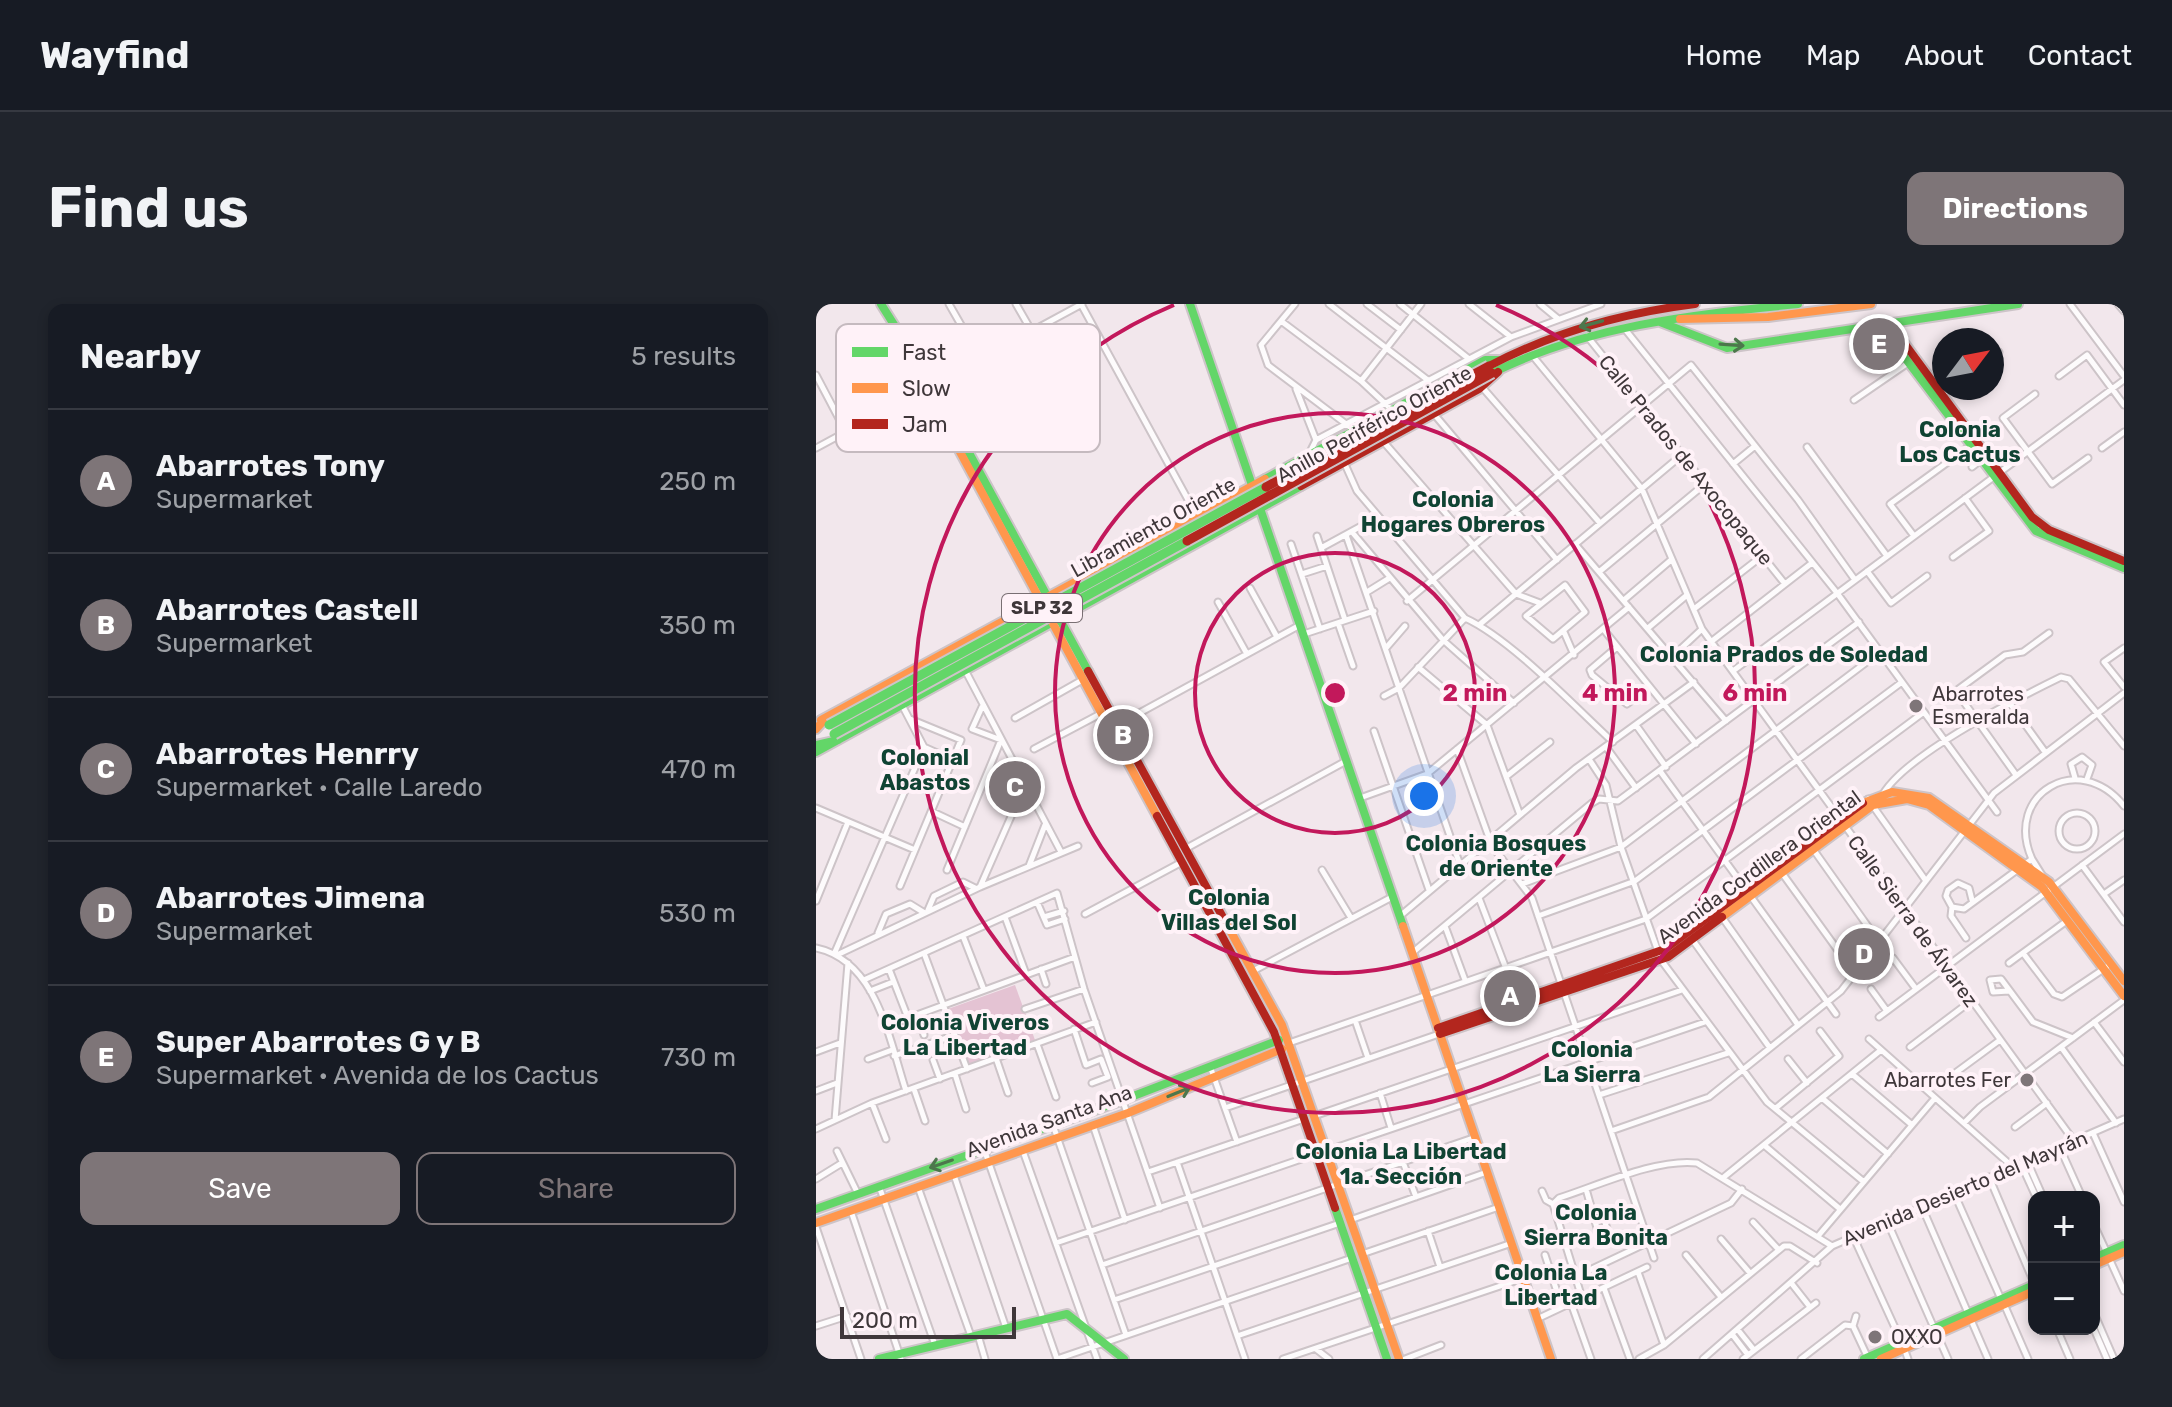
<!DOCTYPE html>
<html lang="en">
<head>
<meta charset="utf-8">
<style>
	:root { --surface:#171b24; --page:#20242c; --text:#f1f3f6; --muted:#9ea1a6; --line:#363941; --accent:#7e7578 }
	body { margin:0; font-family:Rubik,sans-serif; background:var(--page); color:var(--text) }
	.controls { position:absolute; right:24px; bottom:24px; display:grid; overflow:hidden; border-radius:16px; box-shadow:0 4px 12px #0003 }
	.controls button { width:72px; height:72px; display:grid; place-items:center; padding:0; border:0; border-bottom:2px solid var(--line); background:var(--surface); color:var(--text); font:40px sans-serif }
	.compass { position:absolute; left:1116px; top:24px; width:72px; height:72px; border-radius:50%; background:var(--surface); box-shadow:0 4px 12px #0003; rotate:58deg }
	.scale { position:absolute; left:24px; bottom:20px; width:176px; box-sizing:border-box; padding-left:8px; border:4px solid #3f373a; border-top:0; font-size:22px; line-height:28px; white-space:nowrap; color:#3f373a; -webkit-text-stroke:6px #fff2f8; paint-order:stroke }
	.you { position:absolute; left:608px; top:492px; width:28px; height:28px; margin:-20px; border:6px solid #fff; border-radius:50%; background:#1a73e8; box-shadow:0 0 0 12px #1a73e833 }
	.badge { display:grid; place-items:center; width:52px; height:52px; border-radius:50%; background:var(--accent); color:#fff; font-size:26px; font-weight:700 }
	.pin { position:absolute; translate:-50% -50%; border:4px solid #fff; box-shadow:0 2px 8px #0006 }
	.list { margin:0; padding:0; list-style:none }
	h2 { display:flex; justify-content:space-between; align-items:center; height:104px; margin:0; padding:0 32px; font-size:34px }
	h2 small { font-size:26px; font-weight:400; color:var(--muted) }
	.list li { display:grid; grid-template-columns:52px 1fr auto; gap:24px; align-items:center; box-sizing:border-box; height:144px; padding:0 32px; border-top:2px solid var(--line) }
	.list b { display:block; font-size:30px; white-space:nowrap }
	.list p { margin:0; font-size:26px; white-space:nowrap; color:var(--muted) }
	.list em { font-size:26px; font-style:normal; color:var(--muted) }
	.actions { display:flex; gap:16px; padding:24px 32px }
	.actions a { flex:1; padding:18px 0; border:2px solid var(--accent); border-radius:16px; text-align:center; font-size:28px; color:var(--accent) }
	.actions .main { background:var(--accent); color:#fff }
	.map { position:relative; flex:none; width:1308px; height:1055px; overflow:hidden; border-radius:16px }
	header { display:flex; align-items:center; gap:48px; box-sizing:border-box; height:112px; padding:0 40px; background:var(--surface); border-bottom:2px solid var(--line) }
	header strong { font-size:38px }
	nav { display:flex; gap:44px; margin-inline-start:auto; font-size:28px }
	.intro { display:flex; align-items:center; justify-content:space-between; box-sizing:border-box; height:192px; padding:0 48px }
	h1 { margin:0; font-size:56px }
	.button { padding:20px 36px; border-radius:16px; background:var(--accent); color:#fff; font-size:28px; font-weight:700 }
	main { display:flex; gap:48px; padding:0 48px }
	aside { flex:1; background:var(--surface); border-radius:16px; box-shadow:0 4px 12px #0003 }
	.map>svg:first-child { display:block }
	.grass { fill:#e4c3d3 }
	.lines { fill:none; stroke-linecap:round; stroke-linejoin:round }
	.street-casing { stroke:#cdc4c8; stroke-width:9 }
	.fast-casing { stroke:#cdc4c8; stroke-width:12 }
	.slow-casing { stroke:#cdc4c8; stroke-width:12 }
	.jam-casing { stroke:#cdc4c8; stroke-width:12 }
	.street { stroke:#fdfbfc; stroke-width:5 }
	.fast { stroke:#63d668; stroke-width:8 }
	.slow { stroke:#ff974d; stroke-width:8 }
	.jam { stroke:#b3261e; stroke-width:8 }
	.fast-bridge-casing { stroke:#cdc4c8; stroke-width:13; stroke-linecap:butt }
	.jam-bridge-casing { stroke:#cdc4c8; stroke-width:13; stroke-linecap:butt }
	.fast-bridge { stroke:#63d668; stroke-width:9 }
	.jam-bridge { stroke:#b3261e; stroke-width:9 }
	.oneway { stroke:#4d774c }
	.ring { fill:none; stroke:#c2185b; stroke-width:4 }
	.poi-dot { fill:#7e7578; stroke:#fff2f8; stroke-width:3 }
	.labels { text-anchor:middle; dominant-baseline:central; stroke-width:8; stroke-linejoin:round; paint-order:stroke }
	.shield { fill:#fff2f8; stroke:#796f73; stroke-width:2 }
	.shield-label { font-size:18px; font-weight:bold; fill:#3f373a }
	.street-label { font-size:20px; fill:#3f373a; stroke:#fff2f8 }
	.poi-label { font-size:20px; fill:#3f373a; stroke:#fff2f8; text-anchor:start }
	.neighbourhood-label { font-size:22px; font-weight:bold; fill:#104333; stroke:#fff2f8 }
	.key { fill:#fff2f8; stroke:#c5babf; stroke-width:2 }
	.key-label { font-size:22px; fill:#3f373a }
	.centre { fill:#c2185b; stroke:#fff2f8; stroke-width:4 }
	.ring-label { font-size:24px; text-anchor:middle; font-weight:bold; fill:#c2185b; stroke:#fff2f8; stroke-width:8; stroke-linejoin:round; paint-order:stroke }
</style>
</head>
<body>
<header>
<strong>Wayfind</strong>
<nav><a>Home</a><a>Map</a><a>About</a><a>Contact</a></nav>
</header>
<div class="intro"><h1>Find us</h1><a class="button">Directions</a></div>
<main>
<aside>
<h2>Nearby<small>5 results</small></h2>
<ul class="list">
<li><span class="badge">A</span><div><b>Abarrotes Tony</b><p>Supermarket</p></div><em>250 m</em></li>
<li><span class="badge">B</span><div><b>Abarrotes Castell</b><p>Supermarket</p></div><em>350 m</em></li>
<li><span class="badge">C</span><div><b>Abarrotes Henrry</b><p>Supermarket · Calle Laredo</p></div><em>470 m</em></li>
<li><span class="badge">D</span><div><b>Abarrotes Jimena</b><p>Supermarket</p></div><em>530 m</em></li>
<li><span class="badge">E</span><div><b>Super Abarrotes G y B</b><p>Supermarket · Avenida de los Cactus</p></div><em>730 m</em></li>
</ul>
<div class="actions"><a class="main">Save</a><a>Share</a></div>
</aside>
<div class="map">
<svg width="1308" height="1055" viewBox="0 0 1308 1055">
	<rect width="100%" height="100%" fill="#f2e7ec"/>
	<path class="grass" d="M199,681l20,55 -67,25 -20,-56z"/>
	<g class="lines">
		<defs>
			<path id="street" d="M133,0l31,54
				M200,0l15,26
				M265,0l117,214
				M479,0l-34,41 7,20 86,65
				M513,0l100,77
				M551,0l34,26
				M584,0l69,55
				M653,0l42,33
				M724,0l17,14
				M1254,0l54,72
				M1302,0l6,7
				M465,17l80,60 31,29
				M808,24l213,265 160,219
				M771,32l198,248
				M716,51l110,134 60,140 372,512
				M1176,53l7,-5
				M0,71l30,57
				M1243,72l28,-21 37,50
				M545,77l60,-77
				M666,83l118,136
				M480,85l20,51
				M1219,90l-32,24 49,66 36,-26
				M1123,93l12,-9
				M1038,96l54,-37
				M618,110l123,146
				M566,136l134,154 24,9
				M991,143l80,109
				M0,144l266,-144
				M1286,144l22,-16
				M493,150l7,-14 195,-103 90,-33
				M528,158l13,29 108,127c46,21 110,89 148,124
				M917,160l22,-18
				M1156,163l9,-7
				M536,228l91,108 71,63
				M530,231l114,330
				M501,232l28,84
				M1098,232l-24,-32 80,-58
				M475,240l29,85
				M759,240l151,177
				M505,244l57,-31
				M1137,253l36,-26 -24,-33
				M1051,267l24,32 36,-27
				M783,268l106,-88
				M486,270l25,-8
				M749,281l20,27 -32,27 -27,-23z
				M434,284l27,49
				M551,288l21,-13
				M808,296l47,-40
				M591,297l284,-236 107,135 57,80
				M402,298l29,52
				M878,305l68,-53
				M522,319l15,43
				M663,321l204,-171
				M832,324l39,-33
				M788,326l92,114
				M748,328l10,23
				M488,330l70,-23
				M896,337l100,-78
				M801,343l-27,23 2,5 35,29 23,-17
				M570,344l19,-22
				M1308,344l-20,14 20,25
				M856,353l30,-28
				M602,363l69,58 33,90
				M149,366l96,182
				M917,367l391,-291
				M568,392l15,-8 66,-70
				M1193,398l36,50
				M86,401l22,42 29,13
				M199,414l69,-39
				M820,421l30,42
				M296,424l188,-103
				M558,427l55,159
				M790,443l30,41
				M218,445l68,-36
				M641,445l35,97 40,52 122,360
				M773,455l17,26 15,62 40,113 106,142 97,80
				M844,467l176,243
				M1200,471l-60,-84 49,-36 18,-3 26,-19
				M691,472l43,-34
				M1259,474l-4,-14 11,-7 10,8 -5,14
				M544,494l67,-24 202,-167
				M1052,495l58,82
				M1063,499c12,-42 141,-106 182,-126l8,2 55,67
				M0,504l99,42
				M117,508l32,15
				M1243 527a18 18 0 1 1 36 0a18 18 0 1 1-36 0Z
				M369,545l161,-88
				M997,545l66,93
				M1216,555l10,16
				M1266,561l42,57
				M213,562l16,-41
				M131,566l54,-130 -29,-11 10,-22
				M506,566l29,48
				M966,569l73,101
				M706,580l99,-37 259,-195
				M84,582l61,-146 -51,-21
				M164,583l44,-100
				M1288,590l20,-14
				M663,594l26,68
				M1156,596l-3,-12 -11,-5 -10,7 -2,6 6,11 12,2 68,-50c-29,-65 47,-110 92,-53
				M0,597l32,-79
				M221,598l10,23 18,-6
				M1136,603l-1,9 15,22
				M112,606l6,-14 29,-14 12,6
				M269,610l97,-52
				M584,612l176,-148 118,-86
				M722,612l97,-35 267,-199
				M189,613l21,57
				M228,613l20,-6
				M906,613l76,108
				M629,622l20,54
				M62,629l8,-19 24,-10 13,8
				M147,632l21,54
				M876,635l78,109
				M0,644c61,13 73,91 90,143
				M19,648l89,-205
				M108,649l43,116
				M596,649l180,-150 7,-4 19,2 241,-179
				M1207,649l31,41 8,3 49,-33
				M23,650l141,-67 98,-41
				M1077,654l23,31
				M1193,659l59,-43
				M73,665l19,49
				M225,665l5,15
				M437,667l139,-74
				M50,675l191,-86 27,96 76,219
				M1055,685l16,22
				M54,687l23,-9
				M1193,687l-16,1 -3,-12 11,-1 32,43 40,16
				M209,705l59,-20
				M101,711l7,20
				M1063,713l245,-183
				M1278,718l30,40
				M540,719l12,35
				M68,723l191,-70
				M258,725l12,36 15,-6 7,18 -16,6
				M1053,735l144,128
				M473,739l357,-124 278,-207
				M221,740l19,53
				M1094,743l61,-46
				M1245,743l55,76
				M0,748l24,-9
				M78,752l61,-21
				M180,754l12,35
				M52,755l24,-9
				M972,755l19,24
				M117,756l7,19
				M394,762l27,76
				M139,770l11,35
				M1036,770l60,51
				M1131,775l53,-39
				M98,785l11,32
				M0,787l21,-8
				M564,789l11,35
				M783,791l129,-42
				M1006,794l66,56
				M56,799l14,36
				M409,804l214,-74
				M960,804l63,-52 -19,-25
				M498,812l368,-126
				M19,816l13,-157
				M1148,819l16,-16 144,-107
				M237,821l73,210
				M277,821l32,95
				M1199,823l32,-24
				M0,825l56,-26 224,-81
				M795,827l98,-34 132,-106 153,-198 130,-100
				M1277,829l31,69
				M948,841l76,64
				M1244,844l22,49
				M168,845l73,210
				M21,847l21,43
				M207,847l74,208
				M510,847l379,-129
				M1211,857l16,36
				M361,858l68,197
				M587,858l13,35
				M1205,860l15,33
				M332,868l156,-53
				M138,871l52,153
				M908,873l157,-127
				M1173,873l45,106
				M0,875l26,-16
				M63,882l56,159
				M102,883l53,149
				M770,885l13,46 4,1
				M726,887l4,9 7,4
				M1138,889l47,106
				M737,900l6,-6c38,-12 98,-40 138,-35l135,83
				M737,900l29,94
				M1106,903l66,152
				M35,907l50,148
				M776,907l9,1 7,19 -5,5
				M534,916l137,-48
				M1071,917l47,107
				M937,918l26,28
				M1278,921l13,28
				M0,923l45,132
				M612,927l12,36
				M1003,931l116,-137
				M1037,932l49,107
				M905,935l29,34
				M240,939l260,-89
				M546,950l137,-47
				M729,951l17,52
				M870,951l35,42
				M1293,954l15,33
				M286,961l374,-128
				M822,968l26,73
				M759,973l156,-74 11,-14
				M976,980l18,23
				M788,984l26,71
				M298,996l226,-77
				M755,999l20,56
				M1188,1000l24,55
				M1278,1009l20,46
				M721,1015l110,-52
				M0,1022l31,-10
				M1037,1022l15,32
				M1037,1022l3,-10
				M1241,1025l13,30
				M1278,1025l13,30
				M922,1026l16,20
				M916,1030l16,21
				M1121,1030l11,25
				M162,1031l7,24
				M421,1032l275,-93
				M1088,1044l4,11
				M500,1045l13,10
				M241,1055l295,-101
				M467,1055l241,-81
				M589,1055l36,-14
				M823,1055l25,-14 120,-99h6l27,17
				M887,1055l129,-113 292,-127
				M927,1055l73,-56
				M985,1055l44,-34 8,1"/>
			<path id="fast" d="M65,0l51,81 156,286
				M374,0l213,622
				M844,18l67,26 291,-44
				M1065,22l155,205 88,37
				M676,69c97,-48 200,-58 306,-69
				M449,175l220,-119h13
				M0,441l22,-5
				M0,448l485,-266
				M519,904l52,151
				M0,905l307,-109 156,-60
				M1278,954l30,-13
				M63,1055l188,-45 57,45
				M1048,1055l170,-74"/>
			<path id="slow" d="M864,15l88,-2 103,-13
				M107,73l3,12 231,427
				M5,416l444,-241
				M0,425l10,-11
				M1047,499l29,-11 37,6 120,84 75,99
				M906,613l151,-112 34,-6 22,6 113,82 82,109
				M410,619l56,102 117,334
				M587,622l148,433
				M0,919l312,-110 154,-64
				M1278,961l30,-13
				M1065,1055l153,-68"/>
			<path id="jam" d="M1075,21l141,192 17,13 75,31
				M673,62c65,-34 133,-53 206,-62
				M485,182l178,-97 19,-17
				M272,367l138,252
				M341,512l117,216 61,176
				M622,724l227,-79 198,-146
				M624,730l228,-77 54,-40"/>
		</defs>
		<use href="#street" class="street-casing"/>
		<use href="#fast" class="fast-casing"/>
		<use href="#slow" class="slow-casing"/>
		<use href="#jam" class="jam-casing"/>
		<use href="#street" class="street"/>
		<use href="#fast" class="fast"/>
		<use href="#slow" class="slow"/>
		<use href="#jam" class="jam"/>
		<defs>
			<path id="fast-bridge" d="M13,421l437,-238
				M18,430l353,-193"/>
			<path id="jam-bridge" d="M450,183l223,-121
				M371,237l305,-168"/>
		</defs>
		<use href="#fast-bridge" class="fast-bridge-casing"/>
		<use href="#jam-bridge" class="jam-bridge-casing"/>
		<use href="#fast-bridge" class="fast-bridge"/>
		<use href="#jam-bridge" class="jam-bridge"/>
	</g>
	<defs><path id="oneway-shaft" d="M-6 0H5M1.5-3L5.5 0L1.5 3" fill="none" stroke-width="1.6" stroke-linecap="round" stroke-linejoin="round" transform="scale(2)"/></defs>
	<g class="oneway">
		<use href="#oneway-shaft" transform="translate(775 20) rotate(165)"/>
		<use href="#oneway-shaft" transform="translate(916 41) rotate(4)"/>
		<use href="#oneway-shaft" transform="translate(363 788) rotate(-22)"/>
		<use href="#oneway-shaft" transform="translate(125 860) rotate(161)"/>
	</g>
	<g class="ring">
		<circle cx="519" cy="389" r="140"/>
		<circle cx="519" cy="389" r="280"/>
		<path d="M680 1A420 420 0 1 1 358 1"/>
	</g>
	<g class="poi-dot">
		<circle cx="1100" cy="402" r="8"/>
		<circle cx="1211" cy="776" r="8"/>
		<circle cx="1059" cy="1033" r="8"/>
	</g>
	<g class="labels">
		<rect class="shield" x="186" y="290" width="80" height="28" rx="6"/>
		<g class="shield-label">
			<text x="226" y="304">SLP 32</text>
		</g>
		<g class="street-label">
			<text transform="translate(558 120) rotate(-29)">Anillo Periférico Oriente</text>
			<text transform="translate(870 156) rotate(51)">Calle Prados de Axocopaque</text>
			<text transform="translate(337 223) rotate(-29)">Libramiento Oriente</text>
			<text transform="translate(943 563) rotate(-36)">Avenida Cordillera Oriental</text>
			<text transform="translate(1097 617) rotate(54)">Calle Sierra de Álvarez</text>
			<text transform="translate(233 817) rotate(-20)">Avenida Santa Ana</text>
			<text transform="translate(1149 884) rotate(-23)">Avenida Desierto del Mayrán</text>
		</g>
		<g class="poi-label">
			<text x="1116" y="390">Abarrotes<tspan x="1116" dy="23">Esmeralda</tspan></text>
			<text x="1195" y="776" text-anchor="end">Abarrotes Fer</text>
			<text x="1075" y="1033">OXXO</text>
		</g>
		<g class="neighbourhood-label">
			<text x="1144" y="125">Colonia<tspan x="1144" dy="25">Los Cactus</tspan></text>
			<text x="637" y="195">Colonia<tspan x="637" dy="25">Hogares Obreros</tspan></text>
			<text x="968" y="350">Colonia Prados de Soledad</text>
			<text x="109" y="453">Colonial<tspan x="109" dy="25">Abastos</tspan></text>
			<text x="680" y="539">Colonia Bosques<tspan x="680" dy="25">de Oriente</tspan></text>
			<text x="413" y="593">Colonia<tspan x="413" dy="25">Villas del Sol</tspan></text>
			<text x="149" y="718">Colonia Viveros<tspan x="149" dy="25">La Libertad</tspan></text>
			<text x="776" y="745">Colonia<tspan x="776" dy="25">La Sierra</tspan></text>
			<text x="585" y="847">Colonia La Libertad<tspan x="585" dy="25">1a. Sección</tspan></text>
			<text x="780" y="908">Colonia<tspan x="780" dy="25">Sierra Bonita</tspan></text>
			<text x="735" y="968">Colonia La<tspan x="735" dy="25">Libertad</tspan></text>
		</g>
	</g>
	<rect x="20" y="20" width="264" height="128" rx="12" class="key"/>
	<rect x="36" y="43" width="36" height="10" fill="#63d668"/>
	<rect x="36" y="79" width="36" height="10" fill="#ff974d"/>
	<rect x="36" y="115" width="36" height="10" fill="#b3261e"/>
	<g class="key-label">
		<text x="86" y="56">Fast</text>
		<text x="86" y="92">Slow</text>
		<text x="86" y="128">Jam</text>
	</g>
	<circle cx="519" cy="389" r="12" class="centre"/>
	<g class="ring-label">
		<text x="659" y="397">2 min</text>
		<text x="799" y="397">4 min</text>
		<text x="939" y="397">6 min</text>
	</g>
</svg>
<div class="controls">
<button>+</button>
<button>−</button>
</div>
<svg class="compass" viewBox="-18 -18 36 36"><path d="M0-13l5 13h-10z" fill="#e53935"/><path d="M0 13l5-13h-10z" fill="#9ea1a6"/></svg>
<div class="scale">200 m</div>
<div class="you"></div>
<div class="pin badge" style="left:694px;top:692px">A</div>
<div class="pin badge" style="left:307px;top:431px">B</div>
<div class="pin badge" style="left:199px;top:483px">C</div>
<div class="pin badge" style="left:1048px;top:650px">D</div>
<div class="pin badge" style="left:1063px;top:40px">E</div>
</div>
</main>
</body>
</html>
